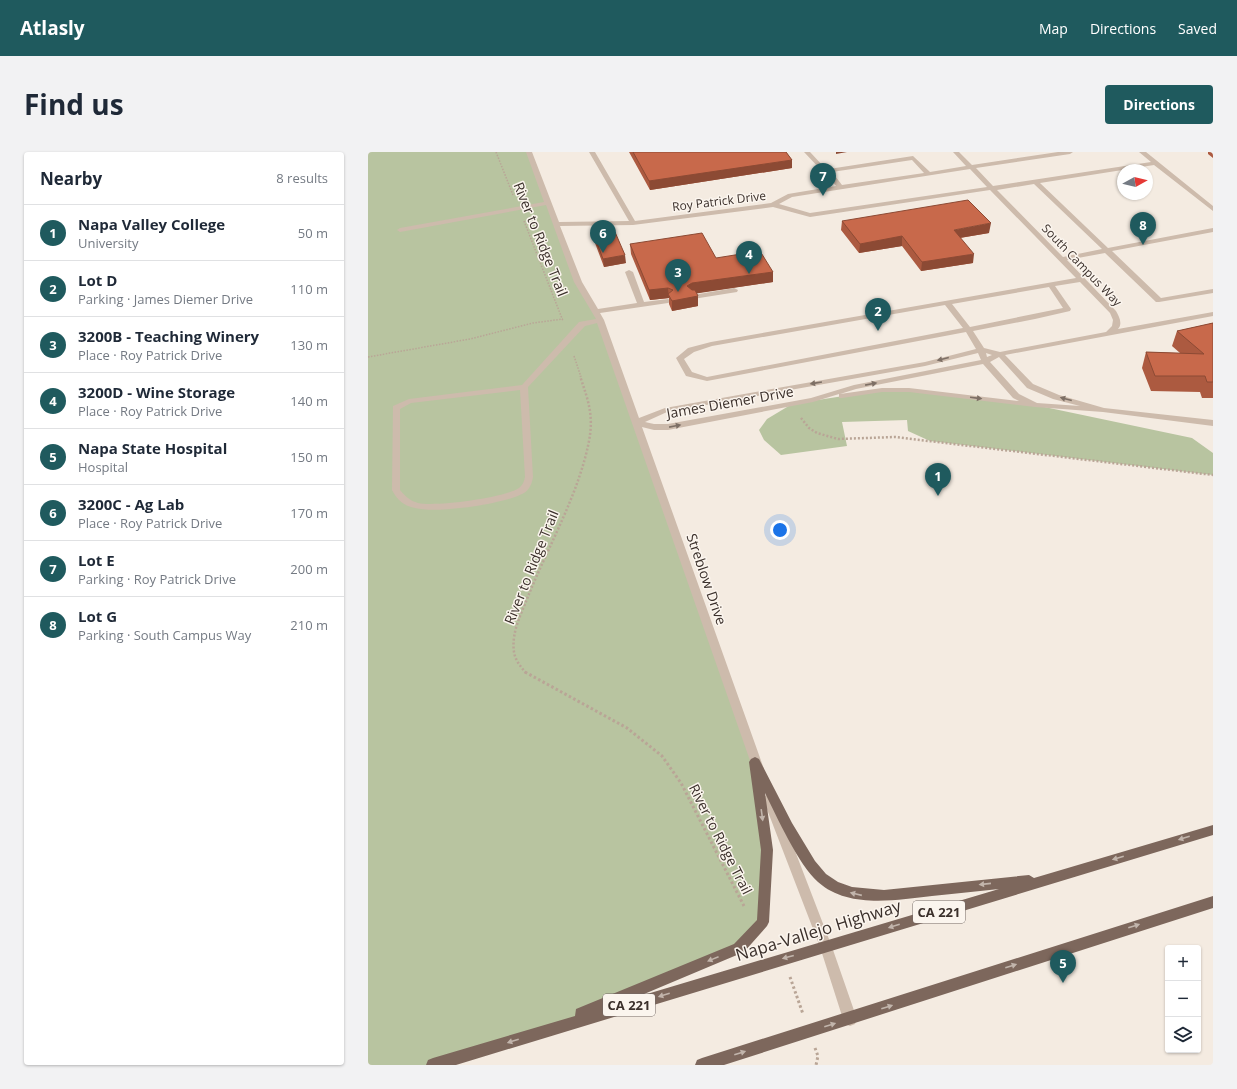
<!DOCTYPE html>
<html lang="en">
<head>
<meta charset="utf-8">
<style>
	:root { --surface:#fff; --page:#f2f2f3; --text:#1f2937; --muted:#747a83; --line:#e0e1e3; --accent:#1f5a5e }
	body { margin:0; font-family:"Open Sans",sans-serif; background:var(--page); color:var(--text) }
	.controls { position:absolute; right:12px; bottom:12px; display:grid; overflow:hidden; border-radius:4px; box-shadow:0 1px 3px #0004 }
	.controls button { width:36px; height:36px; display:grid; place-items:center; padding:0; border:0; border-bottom:1px solid var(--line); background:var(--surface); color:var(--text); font:20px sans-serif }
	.compass { position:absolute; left:749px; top:12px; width:36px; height:36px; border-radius:50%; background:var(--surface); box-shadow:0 1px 3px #0004; rotate:82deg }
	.you { position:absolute; left:412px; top:378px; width:14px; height:14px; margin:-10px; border:3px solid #fff; border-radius:50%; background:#1a73e8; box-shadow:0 0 0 6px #1a73e833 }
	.badge { display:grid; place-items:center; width:26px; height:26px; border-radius:50%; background:var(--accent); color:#fff; font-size:13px; font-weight:700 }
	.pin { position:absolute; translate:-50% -33px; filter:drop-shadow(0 1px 2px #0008) }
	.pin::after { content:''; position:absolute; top:21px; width:14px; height:12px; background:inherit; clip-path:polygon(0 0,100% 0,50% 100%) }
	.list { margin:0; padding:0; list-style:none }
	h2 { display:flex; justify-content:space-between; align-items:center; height:52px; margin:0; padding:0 16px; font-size:17px }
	h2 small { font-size:13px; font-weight:400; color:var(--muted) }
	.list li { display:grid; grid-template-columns:26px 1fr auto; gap:12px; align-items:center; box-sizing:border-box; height:56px; padding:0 16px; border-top:1px solid var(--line) }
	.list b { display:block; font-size:15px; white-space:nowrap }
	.list p { margin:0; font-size:13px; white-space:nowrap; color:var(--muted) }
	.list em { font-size:13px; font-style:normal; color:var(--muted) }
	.icon { flex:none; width:22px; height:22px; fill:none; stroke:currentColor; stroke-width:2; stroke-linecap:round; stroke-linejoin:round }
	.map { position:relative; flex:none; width:845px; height:913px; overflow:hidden; border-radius:4px }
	header { display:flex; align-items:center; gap:24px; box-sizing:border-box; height:56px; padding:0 20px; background:var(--accent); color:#fff }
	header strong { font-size:19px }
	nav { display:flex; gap:22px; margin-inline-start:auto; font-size:14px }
	.intro { display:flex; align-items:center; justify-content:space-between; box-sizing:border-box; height:96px; padding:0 24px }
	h1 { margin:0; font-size:28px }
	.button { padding:10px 18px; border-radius:4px; background:var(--accent); color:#fff; font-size:14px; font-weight:700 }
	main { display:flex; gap:24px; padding:0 24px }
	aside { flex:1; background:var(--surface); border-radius:4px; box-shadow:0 1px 3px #0004 }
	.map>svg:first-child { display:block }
	.green { fill:#b8c4a0 }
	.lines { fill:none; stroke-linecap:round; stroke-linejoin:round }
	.path-far2 { stroke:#b9a596; stroke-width:1.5; stroke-dasharray:1.5 1.5; stroke-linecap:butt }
	.path-far1 { stroke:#b9a596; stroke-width:2.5; stroke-dasharray:2 2; stroke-linecap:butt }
	.path { stroke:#b9a596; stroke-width:3; stroke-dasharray:2.5 2.5; stroke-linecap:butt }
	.minor { fill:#cdbbac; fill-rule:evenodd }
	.major { fill:#7d675c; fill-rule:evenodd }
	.wall { fill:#ac5a40 }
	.shaded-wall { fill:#8c4a34 }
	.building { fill:#c8694b; stroke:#8c4a34 }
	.oneway { fill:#7d6f65 }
	.oneway2 { fill:#c2b5ac }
	.labels { text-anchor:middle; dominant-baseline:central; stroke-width:3; stroke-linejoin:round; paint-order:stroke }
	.far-street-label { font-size:12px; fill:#3b302b; stroke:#fbf5ee }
	.shield { fill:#fbf5ee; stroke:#756b66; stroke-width:1 }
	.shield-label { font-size:13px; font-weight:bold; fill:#3b302b }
	.street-label { font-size:14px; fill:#3b302b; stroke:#fbf5ee }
	.near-street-label { font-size:17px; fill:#3b302b; stroke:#fbf5ee }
</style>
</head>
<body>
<header>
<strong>Atlasly</strong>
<nav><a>Map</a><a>Directions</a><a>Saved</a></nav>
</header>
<div class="intro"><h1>Find us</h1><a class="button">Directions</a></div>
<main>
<aside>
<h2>Nearby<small>8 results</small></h2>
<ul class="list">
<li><span class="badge">1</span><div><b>Napa Valley College</b><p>University</p></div><em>50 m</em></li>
<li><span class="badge">2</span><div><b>Lot D</b><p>Parking · James Diemer Drive</p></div><em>110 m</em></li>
<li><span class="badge">3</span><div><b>3200B - Teaching Winery</b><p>Place · Roy Patrick Drive</p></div><em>130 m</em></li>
<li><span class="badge">4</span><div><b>3200D - Wine Storage</b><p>Place · Roy Patrick Drive</p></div><em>140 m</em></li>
<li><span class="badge">5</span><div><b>Napa State Hospital</b><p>Hospital</p></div><em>150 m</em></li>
<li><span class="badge">6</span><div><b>3200C - Ag Lab</b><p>Place · Roy Patrick Drive</p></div><em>170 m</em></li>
<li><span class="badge">7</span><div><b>Lot E</b><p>Parking · Roy Patrick Drive</p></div><em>200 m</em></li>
<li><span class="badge">8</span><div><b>Lot G</b><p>Parking · South Campus Way</p></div><em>210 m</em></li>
</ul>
</aside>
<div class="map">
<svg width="845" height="913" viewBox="0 0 845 913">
	<rect width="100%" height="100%" fill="#f4ebe1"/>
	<path class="green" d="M0,0h161l49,130 22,38 155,442 12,88 -4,72 -24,26 -205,87 -101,30h-65z
		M514,238h27l126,15 157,33 21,15v22l-283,-34 -22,-10 -1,-11 -65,2 5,24 -66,9 -17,-15 -5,-10 8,-11 25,-15z"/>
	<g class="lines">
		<path class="path-far2" d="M128,0l17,43
			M156,69l39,100
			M206,204l7,21
			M0,205l102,-18 63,-16 30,-4"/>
		<path class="path-far1" d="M433,266l8,10 8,5 21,6 57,-2 318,38
			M158,521c-5,-6 -11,-13 -12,-21 -3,-20 8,-40 15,-58 20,-49 50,-101 60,-153 5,-26 -1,-41 -9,-65"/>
		<path class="path" d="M157,520l102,56 35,28 19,27 63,123
			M422,825l13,37
			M447,896l3,8 -2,9"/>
		<path class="minor" d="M158,0h6l27,70 70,-1 -40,-69h6l40,69 136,-18 17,-9 48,-8 -10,-14 -6,-3 -16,-17h6l14,15 5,2 84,-13 17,16 36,-6 -13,-14h6l13,13 86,-13h15l-3,2 -94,14 17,18 158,-24 -12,-10h7l67,54v5l-59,-46 -114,18 68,65 105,-20v4l-101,19 49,47 52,-9v4l-54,9h-3l-51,-49 -38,7 49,51c3,5 7,13 2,18l95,-17v4l-208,39 28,29 26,11 45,13 109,12v6l-110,-14 -68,-5 -126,-15h-27l-40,6h-3v-4l-26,8 -145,28h-14l-12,-3 122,342 -2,3 -4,2 -4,-2 -157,-449 -12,3 -57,61 5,90c-1,6 -3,12 -9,16 -19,11 -87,21 -109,15 -11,-2 -18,-8 -23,-18l1,-84 16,-7 113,-14 57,-63 17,-3 -22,-37 -28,-77 -146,27 -3,-2 3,-2 144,-26zM544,8l12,13 -82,12 -10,-13zM602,17l17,18 -177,26 -31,-9 13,-7zM666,32l68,65 -39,8 -66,-67zM622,38l86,88 -365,64 -23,6 -12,10 10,18 21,5 259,-49 10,17 -51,13 -260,46 -26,10 -35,-98 -4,-7 68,-10 4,-2 -4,-2 -24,3 -11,-30 -4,-2 -4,2 12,31 -39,6 -16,-27 -22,-56 73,-1 140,-18 37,10zM712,130l30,31 3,7 -1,6 -6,6 -106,20 -16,-4 -11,-17 62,-12 35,-8 1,-2 -16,-23zM681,135l14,21 -93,19 -18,-23zM577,153l18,23 -256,49 -15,-5 -8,-13 10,-7 18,-6zM610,201l3,7 -127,25 -43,13 -143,26h-14l-9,-2 22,-10 258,-46zM618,201l6,2 -5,2zM631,205l28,31 26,11 27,7 -43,-3 -18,-9 -29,-32zM615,212l30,34 6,3 -110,-13h-27l-42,6 16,-5zM152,238l5,87c-1,4 -2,8 -6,11 -15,10 -84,19 -101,15 -8,-2 -13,-7 -18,-13v-81l11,-6z
			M366,136l4,2 -1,2 -44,7 -4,-2 4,-2z
			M401,642l4,2 2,3 57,148 25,72 -2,5 -5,2 -5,-2 -2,-5 -23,-72 -57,-148 2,-3z"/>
		<path class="major" d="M387,605l4,2 33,64 23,38 11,13 12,8 14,5 32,3 145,-15 5,3 179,-53v10l-757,230h-30l2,-5 5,-2 142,-42 1,-7 158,-65 23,-24 4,-70 -12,-88 2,-3zM397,641c12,24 33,71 53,89 30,27 78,18 114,14 23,-2 45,-5 67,-7l-362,108 107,-45 23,-26 2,-4 4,-72z
			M845,744v12l-489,157h-29l2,-5 5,-2z"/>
	</g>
	<path class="wall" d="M261,0h157l6,8v8l-142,22z
		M840,0h5v6l-5,-4z
		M474,69l147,12 -29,5 13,25 -52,8 -19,-25 -43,7 -18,-23z
		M226,83l32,28 -22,4 -9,-24z
		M262,92l143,28v10l-77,11 2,13 -26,5 -3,-7v-6l-19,2 -19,-46z
		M845,171v75h-11l-2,-6 -49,-1 -9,-23 4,-16 34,1 -8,-7 5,-15z"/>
	<path class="shaded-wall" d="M468,0h11l-11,2z
		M424,8v8l-142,22 -1,-9z
		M623,71l-2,10 -36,6 1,-9z
		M534,84v10l-43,7 1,-9z
		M606,102l-1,9 -52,8 1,-9z
		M257,103l1,8 -22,4 -1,-8z
		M405,120v10l-80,12 -6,-8 5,-3z
		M300,136l1,10 -19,2 -1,-10z
		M330,144v10l-26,5v-10z"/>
	<path class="building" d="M265,0h153l6,8 -143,21z
		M600,48l23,23 -37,7 20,24 -52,8 -20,-26 -42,8 -18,-23z
		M247,80l10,23 -22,4 -9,-24z
		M334,81l14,25 44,-7 13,21 -81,11 -5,3 5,4h3l3,6 -26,5 -4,-7 5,-4 -5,-2 -19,2 -19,-46z
		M845,171v59h-6l-2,-6h-50l-9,-24 58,2 -27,-23z"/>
	<defs><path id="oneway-solid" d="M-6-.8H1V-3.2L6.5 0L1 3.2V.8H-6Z"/></defs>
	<g class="oneway">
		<use href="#oneway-solid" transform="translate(575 207) rotate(166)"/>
		<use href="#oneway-solid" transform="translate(448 231) rotate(171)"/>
		<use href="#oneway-solid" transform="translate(503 232) rotate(-11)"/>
		<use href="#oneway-solid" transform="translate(608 246) rotate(7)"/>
		<use href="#oneway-solid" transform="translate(698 247) rotate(-165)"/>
		<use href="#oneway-solid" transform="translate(307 274) rotate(-11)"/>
	</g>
	<g class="oneway2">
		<use href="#oneway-solid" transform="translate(394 663) rotate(82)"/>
		<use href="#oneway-solid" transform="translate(816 686) rotate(163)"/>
		<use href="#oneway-solid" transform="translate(750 706) rotate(164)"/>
		<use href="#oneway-solid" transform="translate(617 732) rotate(174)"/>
		<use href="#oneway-solid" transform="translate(488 742) rotate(-167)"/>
		<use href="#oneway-solid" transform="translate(526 774) rotate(163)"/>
		<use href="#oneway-solid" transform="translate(766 774) rotate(-17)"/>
		<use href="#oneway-solid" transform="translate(420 805) rotate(165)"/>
		<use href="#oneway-solid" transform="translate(345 807) rotate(158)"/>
		<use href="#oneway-solid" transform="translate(643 814) rotate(-18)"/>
		<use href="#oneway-solid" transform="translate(296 843) rotate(163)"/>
		<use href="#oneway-solid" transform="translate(519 855) rotate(-18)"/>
		<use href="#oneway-solid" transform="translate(462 873) rotate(-17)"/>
		<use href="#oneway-solid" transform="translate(145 889) rotate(163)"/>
		<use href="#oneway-solid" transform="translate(372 901) rotate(-18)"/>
	</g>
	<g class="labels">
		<g class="far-street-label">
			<text transform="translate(351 49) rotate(-7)">Roy Patrick Drive</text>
			<text transform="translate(714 113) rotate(46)">South Campus Way</text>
		</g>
		<g class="shield">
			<rect x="545" y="749" width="52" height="22" rx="3"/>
			<rect x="235" y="842" width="52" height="22" rx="3"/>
		</g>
		<g class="shield-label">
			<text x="571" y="760">CA 221</text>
			<text x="261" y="853">CA 221</text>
		</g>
		<g class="street-label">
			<text transform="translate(173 87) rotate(68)">River to Ridge Trail</text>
			<text transform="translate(362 250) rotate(-10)">James Diemer Drive</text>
			<text transform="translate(163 415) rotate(-68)">River to Ridge Trail</text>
			<text transform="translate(339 427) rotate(71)">Streblow Drive</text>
			<text transform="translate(353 687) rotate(63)">River to Ridge Trail</text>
		</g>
		<g class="near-street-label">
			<text transform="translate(450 778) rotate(-17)">Napa-Vallejo Highway</text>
		</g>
	</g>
</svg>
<div class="controls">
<button>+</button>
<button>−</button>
<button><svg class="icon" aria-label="layers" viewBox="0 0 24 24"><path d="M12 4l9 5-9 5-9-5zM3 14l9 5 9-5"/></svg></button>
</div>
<svg class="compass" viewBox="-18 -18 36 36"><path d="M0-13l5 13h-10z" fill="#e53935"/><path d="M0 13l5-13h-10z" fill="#747a83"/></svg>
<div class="you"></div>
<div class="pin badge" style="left:570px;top:344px">1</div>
<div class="pin badge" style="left:510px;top:179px">2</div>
<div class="pin badge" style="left:310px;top:140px">3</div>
<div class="pin badge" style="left:381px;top:122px">4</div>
<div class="pin badge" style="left:695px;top:831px">5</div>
<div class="pin badge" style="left:235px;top:101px">6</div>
<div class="pin badge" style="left:455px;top:44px">7</div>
<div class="pin badge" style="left:775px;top:93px">8</div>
</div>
</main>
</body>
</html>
